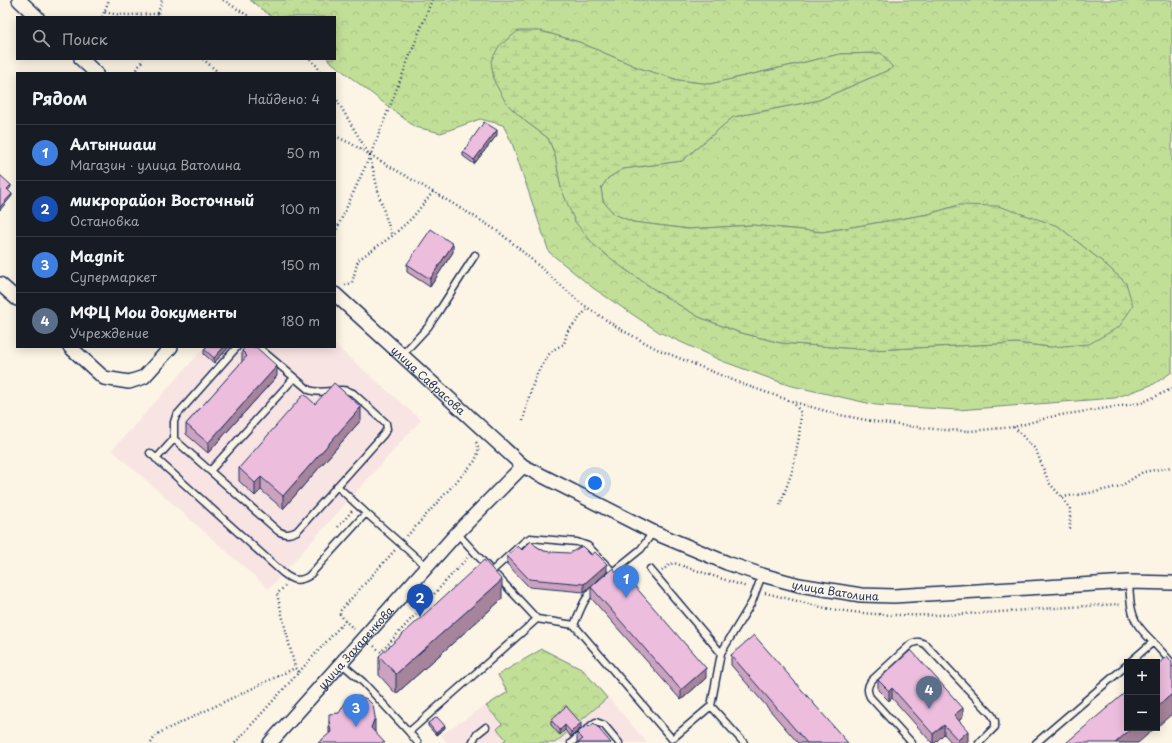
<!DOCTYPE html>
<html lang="ru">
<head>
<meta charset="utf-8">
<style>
	:root { --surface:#171b24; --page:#242831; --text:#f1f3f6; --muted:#9ea1a6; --line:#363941; --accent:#919bb2 }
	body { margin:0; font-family:"Playpen Sans",sans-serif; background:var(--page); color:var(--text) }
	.controls { position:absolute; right:12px; bottom:12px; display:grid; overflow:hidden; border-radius:0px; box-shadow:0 2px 10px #0003 }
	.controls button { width:36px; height:36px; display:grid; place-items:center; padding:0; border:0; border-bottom:1px solid var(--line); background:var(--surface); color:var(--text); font:20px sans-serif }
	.you { position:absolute; left:595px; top:483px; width:14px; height:14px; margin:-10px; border:3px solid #fff; border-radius:50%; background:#1a73e8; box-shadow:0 0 0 6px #1a73e833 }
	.badge { display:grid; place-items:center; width:26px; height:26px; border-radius:50%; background:var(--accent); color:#fff; font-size:13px; font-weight:700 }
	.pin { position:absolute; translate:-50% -33px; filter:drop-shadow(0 1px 2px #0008) }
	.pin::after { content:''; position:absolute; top:21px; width:14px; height:12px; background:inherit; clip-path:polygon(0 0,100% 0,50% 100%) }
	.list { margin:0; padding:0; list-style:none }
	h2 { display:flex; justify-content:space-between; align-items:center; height:52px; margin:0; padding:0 16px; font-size:17px }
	h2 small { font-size:13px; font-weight:400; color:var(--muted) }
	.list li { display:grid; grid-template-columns:26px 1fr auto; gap:12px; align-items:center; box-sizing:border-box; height:56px; padding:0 16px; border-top:1px solid var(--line) }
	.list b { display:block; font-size:15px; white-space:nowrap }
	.list p { margin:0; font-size:13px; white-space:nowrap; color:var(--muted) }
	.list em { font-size:13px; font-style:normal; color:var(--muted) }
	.icon { flex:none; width:22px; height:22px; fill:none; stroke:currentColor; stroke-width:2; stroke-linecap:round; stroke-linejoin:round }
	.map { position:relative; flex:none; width:1172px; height:743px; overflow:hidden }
	.search { position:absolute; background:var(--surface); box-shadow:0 2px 10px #0003; left:16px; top:16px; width:320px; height:44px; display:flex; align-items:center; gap:10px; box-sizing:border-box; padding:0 14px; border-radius:0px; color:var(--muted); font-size:15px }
	.panel { position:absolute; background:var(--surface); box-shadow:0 2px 10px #0003; left:16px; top:72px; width:320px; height:276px; border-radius:0px }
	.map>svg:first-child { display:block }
	.built { fill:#f8e4e3 }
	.forest { fill:url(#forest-crowns); stroke:#6e877a; fill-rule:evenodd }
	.wetland { fill:url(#wetland-marsh); stroke:#6e877a }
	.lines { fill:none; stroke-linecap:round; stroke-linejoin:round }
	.service-casing { stroke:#1b2f5e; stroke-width:9 }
	.minor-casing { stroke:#1b2f5e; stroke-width:16 }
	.path { stroke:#1b2f5e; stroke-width:2.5; stroke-dasharray:1 3; stroke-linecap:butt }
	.service { stroke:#fcf5e5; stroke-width:6 }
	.minor { stroke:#fcf5e5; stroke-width:13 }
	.wall { fill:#cca3bf; stroke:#1b2f5e }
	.shaded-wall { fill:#a6849b; stroke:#1b2f5e }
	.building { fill:#edbdde; stroke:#1b2f5e }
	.labels { text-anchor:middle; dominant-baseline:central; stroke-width:3.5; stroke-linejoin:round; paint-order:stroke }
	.street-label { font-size:11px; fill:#1b2f5e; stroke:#fcf5e5 }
</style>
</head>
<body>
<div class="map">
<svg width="1172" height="743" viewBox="0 0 1172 743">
	<defs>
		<pattern id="forest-crowns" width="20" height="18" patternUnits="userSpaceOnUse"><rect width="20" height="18" fill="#c2df97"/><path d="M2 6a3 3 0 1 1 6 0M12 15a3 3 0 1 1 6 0" fill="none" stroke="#a6c085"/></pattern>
		<pattern id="wetland-marsh" width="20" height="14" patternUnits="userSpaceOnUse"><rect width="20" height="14" fill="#c2df97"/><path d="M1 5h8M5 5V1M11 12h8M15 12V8" fill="none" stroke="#a6c085"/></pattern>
	</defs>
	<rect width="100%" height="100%" fill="#fcf5e5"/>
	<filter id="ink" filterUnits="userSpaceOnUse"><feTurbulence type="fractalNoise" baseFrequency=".025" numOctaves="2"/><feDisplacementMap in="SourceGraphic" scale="8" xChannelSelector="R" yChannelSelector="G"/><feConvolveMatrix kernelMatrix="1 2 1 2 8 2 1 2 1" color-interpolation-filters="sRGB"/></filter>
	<g filter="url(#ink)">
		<path class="built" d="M335,345l86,75 -152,169 -157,-139 93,-103h130z
			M542,648l42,21 63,74h-199l-7,-8 65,-43 -10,-17z"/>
		<path class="forest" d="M250,0h922v372l-18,12 -39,14 -157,12 -82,-5 -88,-20 -66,-24 -63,-29 -66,-44 -44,-36 -37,-109 -9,-18 -23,-6 -39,14 -26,-6 -88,-68h8v-42h-63zM541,31l38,11 60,26 39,12 32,4 130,-30 40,-1 13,15 -74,32 -86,17 -51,44 -59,8 -15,9 -7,10 2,13 11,13 19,8 56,7 63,-4 70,7 107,-18 30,-9 99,21 47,38 21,19 -75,64 -34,-4 -146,7 -90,-7 -43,-11 -39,-15 -38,-23 -38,-26 -62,-80 -6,-33 -7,-17 -23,-17 -19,-18z
			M542,649l41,21 24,28 -52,45h-53l4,-4 -9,-10 5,-5 -16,-18 22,-14 -10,-17z"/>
		<path class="wetland" d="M518,31h23l38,11 60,26 39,12 32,4 130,-30 41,-1 12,15 -74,32 -86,17 -51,44 -59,8 -15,9 -7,10 2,13 11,13 19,8 56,7 63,-4 70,7 107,-18 30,-9 39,1 60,20 47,38 21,19 7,23 -14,21 -30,17 -38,3 -34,-4 -146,7 -90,-7 -43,-11 -39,-15 -38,-23 -38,-26 -29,-23 -19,-23 -14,-34 -6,-33 -7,-17 -23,-17 -19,-18 -12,-22 -3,-20 8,-15z"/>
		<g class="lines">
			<defs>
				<path id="service" d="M402,355l26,-28 9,-13 38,-59
					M174,439l104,92c7,4 11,4 19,0l86,-96 4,-6 -1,-6 -33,-30c-14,-8 -29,3 -44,-3l-51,-43
					M150,453l133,120c10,8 16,9 26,3l57,-63 61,54
					M156,459l18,-20v-17l2,-6 61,-69
					M210,471l84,-93
					M337,486l29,27
					M457,533l31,34
					M650,569l71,84
					M492,571l33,-30 5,-3 47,4 11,4 25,26
					M610,574l31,-25 12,-17
					M497,576l40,43
					M1129,582c1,15 1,31 9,43 4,6 10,12 15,17l-23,20
					M574,625c7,-16 10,-28 23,-39
					M1153,642l19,21
					M341,663l22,19 46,50 128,-113 37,6 98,114 39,-33
					M409,732l9,11
					M472,743l4,-8 10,-8
					M571,743l22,-19 3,-2 8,3 15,18
					M744,743l-33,-37 10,-53 31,-51 10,-27
					M912,743l-42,-46c-3,-6 -3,-10 1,-16l40,-37c6,-3 9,-3 15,1l66,70 3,6v6l-16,16
					M1036,743l91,-78"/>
				<g id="minor">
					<path d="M19,0l18,17"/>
					<path d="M81,59l15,14"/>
					<path d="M0,284l17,15"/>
					<path id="s1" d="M335,294l188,172 130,66 74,31 35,12 37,10 62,10 33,1 235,-14 43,1"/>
					<path d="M70,347l34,31 25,4 15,-5 27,-30"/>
					<path id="s2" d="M270,743l187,-210 66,-67"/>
				</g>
			</defs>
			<use href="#service" class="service-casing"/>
			<use href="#minor" class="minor-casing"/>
			<path class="path" d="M223,0l27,17
				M105,12c17,5 35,2 53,2
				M102,17l7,-17
				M157,17l5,-17
				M203,59l16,14
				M310,59l7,7 4,7
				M135,73l8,-14
				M335,97l35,59 62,-156
				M335,136l15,7 83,49
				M335,233l35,-77 10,43 12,37
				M345,285l7,-2 6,-23 34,-24 20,-18 21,-26 39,23 24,15 19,15 67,59 38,25 37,20 88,36 49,17 46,13 42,8 61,7 27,1 44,-4 40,-11 87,-13 31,-14
				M523,421c6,-24 11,-50 28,-69 3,-3 9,-6 13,-8l3,-12 21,-24
				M1014,427l22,23 13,33 13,14 8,12v20
				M1062,497l33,-5 26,-6 22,-14 29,-5
				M780,505l12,-33 7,-35 2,-24 -7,-10
				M338,527l14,-16
				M407,536l68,-75c3,-7 5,-12 1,-19
				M662,571l8,-7 4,-1 73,24
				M765,593c27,6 53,15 80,18 52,7 103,4 155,1 41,-3 81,-6 122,-8
				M354,629l-9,-8 -5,-7 1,-4 54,-60
				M374,646l7,6 86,-94
				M299,672l46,-51
				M151,743l5,-8 5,-3 134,-64
				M235,743l64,-71 -4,-4 -18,-74 8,-8"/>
			<use href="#service" class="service"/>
			<use href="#minor" class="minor"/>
		</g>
		<path class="wall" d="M497,135l-23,29 -11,-8v-4z
			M453,252l-23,35 -23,-15v-8z
			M229,347l-15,16 -10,-9v-5z
			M242,351l35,25 -69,77 -22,-19v-10l56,-62z
			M315,404l46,16 -78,89 -22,-19 -6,6 -16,-15v-13z
			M536,546l8,5 63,21 -23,20 -55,-5 -22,-23v-8l15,-6z
			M591,587l115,91 -25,22 -90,-102z
			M502,599l-106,95 -17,-19v-19z
			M731,655l117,88h-50l-67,-78z
			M878,680l85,37 -4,4 9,20 -2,2h-14l-8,-9 -9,9h-3l-40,-45 -3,3 -11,-11z
			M339,713l36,18v1l-46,1v-12z
			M551,720l30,8 -10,9 -6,-7 -5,5 -9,-10z
			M428,723l17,5 -9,7 -8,-9z
			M589,727l22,16h-34v-10z"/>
		<path class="shaded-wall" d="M497,130v5l-23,29v-4z
			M11,185v2l-4,5v-3z
			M12,194v2l-12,14v-3z
			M453,244v8l-23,35v-8z
			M224,347h5l-15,16v-5z
			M277,366v10l-69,77v-10z
			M361,407v13l-78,89v-13z
			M261,477v13l-6,6v-13z
			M607,564v8l-23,20v-8z
			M502,580v19l-106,95v-20z
			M706,668v10l-25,22v-10z
			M892,688v10l-3,3v-10z
			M1172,694v20l-15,13v-20z
			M963,708v9l-9,8v-10z
			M375,717v14l-4,11v-14z
			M581,723v5l-10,9v-5z
			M565,725v5l-5,5v-5z
			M944,725v9l-9,9h-2v-9z
			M445,726v2l-9,7v-2z
			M1132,728h23l-17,15h-23z
			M968,731v10l-2,2h-8v-3z"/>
		<path class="building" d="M484,122l13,8 -23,30 -11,-8z
			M0,175l11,10 -4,4 5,5 -12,13z
			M431,229l22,15 -23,35 -23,-15z
			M206,347h18l-10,11 -10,-9z
			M245,347h11l21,19 -69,77 -22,-19 61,-68 -5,-5z
			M334,383l27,24 -78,89 -22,-19 -6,6 -16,-15 65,-74 11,10z
			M531,541l5,5 8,5 7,1 19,1 12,-7 9,9 4,-3 12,12 -23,20 -55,-5 -22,-23 11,-10 4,4z
			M484,560l18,20 -106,94 -17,-18z
			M613,568l3,4 4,-3 86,99 -25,22 -90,-103z
			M754,635l94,108h-41l-76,-88z
			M911,650l52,58 -9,7 14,16 -10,9 -14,-15 -11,9 -41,-46 -3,3 -11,-11z
			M1167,656l5,6v32l-15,13v-42z
			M1127,691v37h5l-17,15h-49z
			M358,696l9,3 6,6 2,12 -4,11 14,15h-67l13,-11 -2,-11v-7l10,-1 8,-13z
			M566,706l15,17 -10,9 -6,-7 -5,5 -9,-10z
			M437,717l8,9 -9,7 -8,-10z
			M594,723l17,20h-33l5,-4 -6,-6 10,-8 2,2z"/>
	</g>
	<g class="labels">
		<g class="street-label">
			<text stroke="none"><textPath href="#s1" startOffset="127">улица Саврасова</textPath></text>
			<text stroke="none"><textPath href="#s1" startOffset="593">улица Ватолина</textPath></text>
			<text stroke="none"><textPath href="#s2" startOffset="128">улица Захаренкова</textPath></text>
		</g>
	</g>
</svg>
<div class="controls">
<button>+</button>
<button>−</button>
</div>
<div class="you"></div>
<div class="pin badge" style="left:626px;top:598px;background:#3f7fe0">1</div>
<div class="pin badge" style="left:420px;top:617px;background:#1a4fb4">2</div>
<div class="pin badge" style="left:356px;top:727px;background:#3f7fe0">3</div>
<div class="pin badge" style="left:929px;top:709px;background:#5c6f8a">4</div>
<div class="search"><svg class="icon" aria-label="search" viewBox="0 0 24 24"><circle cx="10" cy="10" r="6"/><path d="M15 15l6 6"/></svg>Поиск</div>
<section class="panel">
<h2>Рядом<small>Найдено: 4</small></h2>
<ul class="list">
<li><span class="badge" style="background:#3f7fe0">1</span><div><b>Алтыншаш</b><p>Магазин · улица Ватолина</p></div><em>50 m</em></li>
<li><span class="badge" style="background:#1a4fb4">2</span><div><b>микрорайон Восточный</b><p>Остановка</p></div><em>100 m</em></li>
<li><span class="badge" style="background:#3f7fe0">3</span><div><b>Magnit</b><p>Супермаркет</p></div><em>150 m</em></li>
<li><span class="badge" style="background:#5c6f8a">4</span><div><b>МФЦ Мои документы</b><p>Учреждение</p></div><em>180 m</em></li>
</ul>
</section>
</div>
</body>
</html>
